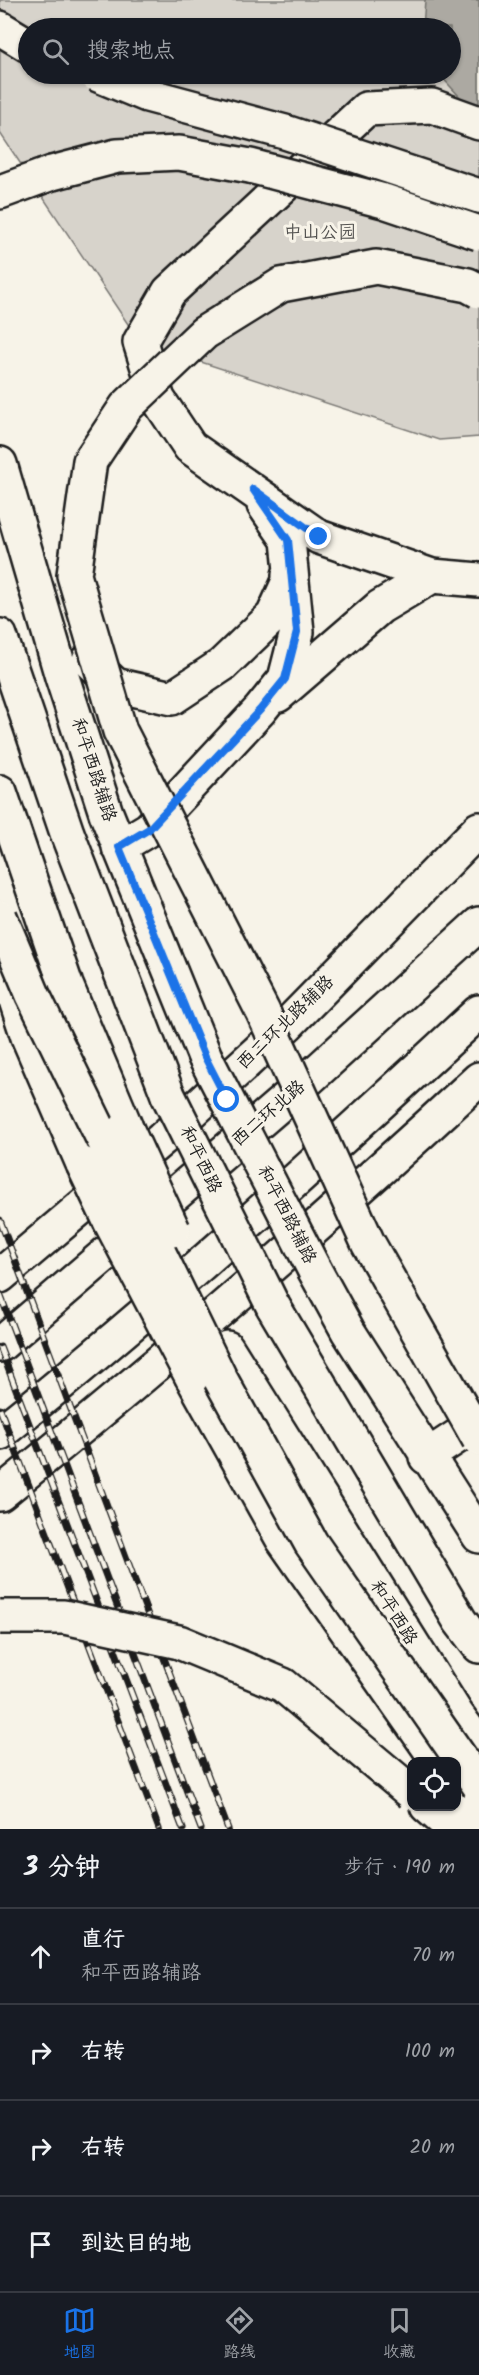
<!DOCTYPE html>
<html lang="zh">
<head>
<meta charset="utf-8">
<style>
	:root { --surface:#171b24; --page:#242831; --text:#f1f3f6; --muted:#9ea1a6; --line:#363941; --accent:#1a73e8 }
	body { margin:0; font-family:Kalam,"LXGW WenKai TC",sans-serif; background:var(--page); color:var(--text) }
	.controls { position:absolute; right:18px; bottom:18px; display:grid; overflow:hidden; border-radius:12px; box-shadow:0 2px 4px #0004 }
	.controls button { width:54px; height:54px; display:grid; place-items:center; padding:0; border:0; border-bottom:2px solid var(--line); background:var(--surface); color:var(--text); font:30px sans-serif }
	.stop { position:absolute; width:18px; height:18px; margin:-14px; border:4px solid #1a73e8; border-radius:50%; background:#fff }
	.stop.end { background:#1a73e8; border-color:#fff; box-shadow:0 2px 6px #0008 }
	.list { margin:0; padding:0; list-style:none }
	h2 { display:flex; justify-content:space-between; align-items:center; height:78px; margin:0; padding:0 24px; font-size:26px }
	h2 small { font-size:20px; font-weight:400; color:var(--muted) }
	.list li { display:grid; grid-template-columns:39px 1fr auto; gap:18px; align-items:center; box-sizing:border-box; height:96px; padding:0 24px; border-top:2px solid var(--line) }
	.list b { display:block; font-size:22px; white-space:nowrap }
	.list p { margin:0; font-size:20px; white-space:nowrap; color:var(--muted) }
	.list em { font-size:20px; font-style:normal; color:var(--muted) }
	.icon { flex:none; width:33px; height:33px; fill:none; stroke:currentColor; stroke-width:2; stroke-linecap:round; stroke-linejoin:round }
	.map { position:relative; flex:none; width:479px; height:1829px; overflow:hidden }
	.search { position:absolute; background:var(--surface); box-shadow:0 2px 4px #0004; left:18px; right:18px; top:18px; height:66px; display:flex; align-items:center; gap:15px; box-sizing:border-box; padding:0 21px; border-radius:33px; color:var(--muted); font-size:22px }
	.sheet { height:462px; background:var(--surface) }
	nav { display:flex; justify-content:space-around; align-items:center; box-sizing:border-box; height:84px; border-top:2px solid var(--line); background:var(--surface); font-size:16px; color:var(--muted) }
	nav a { display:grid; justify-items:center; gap:3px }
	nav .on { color:var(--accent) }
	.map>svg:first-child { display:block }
	.green { fill:#d7d3cb; stroke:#7a7874; stroke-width:1.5; fill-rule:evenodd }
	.water { fill:#aca9a2; stroke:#72716c; stroke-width:1.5 }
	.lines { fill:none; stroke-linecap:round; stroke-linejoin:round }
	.secondary-casing { stroke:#1c1c1c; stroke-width:38 }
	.highway-casing { stroke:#1c1c1c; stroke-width:38 }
	.secondary { stroke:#f7f3e8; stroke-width:33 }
	.highway { stroke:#f7f3e8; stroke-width:33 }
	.rail-casing { stroke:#1c1c1c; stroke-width:7 }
	.rail { stroke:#f7f3e8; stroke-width:4.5; stroke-dasharray:14; stroke-linecap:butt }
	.secondary-bridge-casing { stroke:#1c1c1c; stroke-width:38; stroke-linecap:butt }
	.highway-bridge-casing { stroke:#1c1c1c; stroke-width:38; stroke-linecap:butt }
	.secondary-bridge { stroke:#f7f3e8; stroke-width:33 }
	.highway-bridge { stroke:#f7f3e8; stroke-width:33 }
	.route { stroke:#1a73e8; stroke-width:8 }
	.labels { text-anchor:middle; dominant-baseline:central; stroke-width:6; stroke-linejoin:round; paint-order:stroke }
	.park-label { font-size:18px; fill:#545351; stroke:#f7f3e8 }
	.street-label { font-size:18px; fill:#1c1c1c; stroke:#f7f3e8 }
</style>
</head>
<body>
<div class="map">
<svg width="479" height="1829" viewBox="0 0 479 1829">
	<rect width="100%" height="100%" fill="#f7f3e8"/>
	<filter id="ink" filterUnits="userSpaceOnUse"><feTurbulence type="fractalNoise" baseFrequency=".0167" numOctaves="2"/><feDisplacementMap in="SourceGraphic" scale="12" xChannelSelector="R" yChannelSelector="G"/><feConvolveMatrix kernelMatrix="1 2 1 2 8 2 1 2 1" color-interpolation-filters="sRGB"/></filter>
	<g filter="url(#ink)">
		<path class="green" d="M0,0h479v437l-40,3 -299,-98 -140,-209zM28,28h422v46h-422z"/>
		<path class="water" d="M425,0h54v112l-8,-3 -32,-35h11v-46h-27z"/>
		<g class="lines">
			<defs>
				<path id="secondary" d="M0,464l62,213 44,136 99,244
					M432,576l-113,-39 -129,-90 -32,-48 -18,-57 29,-50 197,-183 66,-3 47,17
					M89,660l26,25 57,13 50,-33 51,-49 16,-35v-6
					M278,695l102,-88 52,-31 47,4
					M119,847l30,-18 111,-119 25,-31 12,-47 -9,-92 -24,-35
					M0,951l28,86 55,127
					M314,1269l34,62 131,205
					M0,1276l162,-137 126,-115 191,-195
					M192,1377l90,161 157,224
					M426,1457l53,-35
					M0,1494c164,-133 324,-271 479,-415
					M456,1787l23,31"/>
				<path id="highway" d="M0,28l28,17
					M0,192l52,-19
					M0,636l67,197 101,262
					M0,792l66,193 60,143
					M273,1306l187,315 19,25
					M0,1345l301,-259 178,-162
					M227,1348l230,367 22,30
					M0,1433c166,-133 323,-276 479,-421
					M427,1806l27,23"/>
			</defs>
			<use href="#secondary" class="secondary-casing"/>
			<use href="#highway" class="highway-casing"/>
			<use href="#secondary" class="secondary"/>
			<use href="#highway" class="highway"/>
			<defs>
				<path id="rail" d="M0,1220l228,609
					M0,1294l201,535
					M0,1347l183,482
					M0,1409l159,420"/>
			</defs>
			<use href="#rail" class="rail-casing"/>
			<use href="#rail" class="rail"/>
			<defs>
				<path id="secondary-bridge" d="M205,1057l109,212
					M83,1164l27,57 82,156"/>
				<path id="highway-bridge" d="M96,74l51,21 138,37 194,64
					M52,173l65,-17 62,-3 71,13 134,35 95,32
					M479,291l-11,-6 -92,-18 -95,18 -77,48 -78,74 -36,54 -16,114 46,156 143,281 105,231 111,196
					M0,917l33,78 188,385 90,163 168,242
					M168,1095l105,211
					M126,1128l47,102
					M0,1617h64l115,25 104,43 129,108"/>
			</defs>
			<use href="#secondary-bridge" class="secondary-bridge-casing"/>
			<use href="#highway-bridge" class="highway-bridge-casing"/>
			<use href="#secondary-bridge" class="secondary-bridge"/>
			<use href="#highway-bridge" class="highway-bridge"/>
		</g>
	</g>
	<g class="lines" filter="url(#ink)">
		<path class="route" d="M227,1100l-22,-43 -86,-210 30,-18 111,-119 25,-31 12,-47 -9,-92 -35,-51 66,48"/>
	</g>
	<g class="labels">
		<g class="park-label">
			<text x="320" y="233">中山公园</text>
		</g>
		<g class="street-label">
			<text transform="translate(93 770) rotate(72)">和平西路辅路</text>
			<text transform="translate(286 1023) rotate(-44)">西二环北路辅路</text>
			<text transform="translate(269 1114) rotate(-41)">西二环北路</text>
			<text transform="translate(200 1160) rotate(64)">和平西路</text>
			<text transform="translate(286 1215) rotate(63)">和平西路辅路</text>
			<text transform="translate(393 1613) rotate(58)">和平西路</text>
		</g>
	</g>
</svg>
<div class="controls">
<button><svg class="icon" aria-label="locate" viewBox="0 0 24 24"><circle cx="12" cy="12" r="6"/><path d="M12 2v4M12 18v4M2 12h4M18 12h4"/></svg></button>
</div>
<div class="stop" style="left:227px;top:1100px"></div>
<div class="stop end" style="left:319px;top:537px"></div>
<div class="search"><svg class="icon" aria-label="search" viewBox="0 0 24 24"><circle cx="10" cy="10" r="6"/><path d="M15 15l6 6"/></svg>搜索地点</div>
</div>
<section class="sheet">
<h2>3 分钟<small>步行 · 190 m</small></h2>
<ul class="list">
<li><svg class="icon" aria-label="ahead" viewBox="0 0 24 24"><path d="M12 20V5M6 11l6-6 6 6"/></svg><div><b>直行</b><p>和平西路辅路</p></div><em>70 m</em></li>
<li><svg class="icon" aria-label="right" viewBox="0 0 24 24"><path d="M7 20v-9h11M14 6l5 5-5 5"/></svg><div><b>右转</b></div><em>100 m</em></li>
<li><svg class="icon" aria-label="right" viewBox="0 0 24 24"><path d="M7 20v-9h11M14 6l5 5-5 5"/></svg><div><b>右转</b></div><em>20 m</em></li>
<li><svg class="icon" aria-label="arrive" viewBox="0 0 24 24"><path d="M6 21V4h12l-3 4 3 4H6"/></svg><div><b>到达目的地</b></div></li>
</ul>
</section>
<nav>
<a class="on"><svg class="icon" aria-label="map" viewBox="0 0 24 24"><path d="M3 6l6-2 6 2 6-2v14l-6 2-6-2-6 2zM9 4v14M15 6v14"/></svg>地图</a>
<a><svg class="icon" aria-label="directions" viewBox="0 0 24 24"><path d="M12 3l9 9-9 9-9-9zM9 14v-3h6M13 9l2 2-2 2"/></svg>路线</a>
<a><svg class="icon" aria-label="saved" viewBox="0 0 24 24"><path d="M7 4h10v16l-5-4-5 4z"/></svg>收藏</a>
</nav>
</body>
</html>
